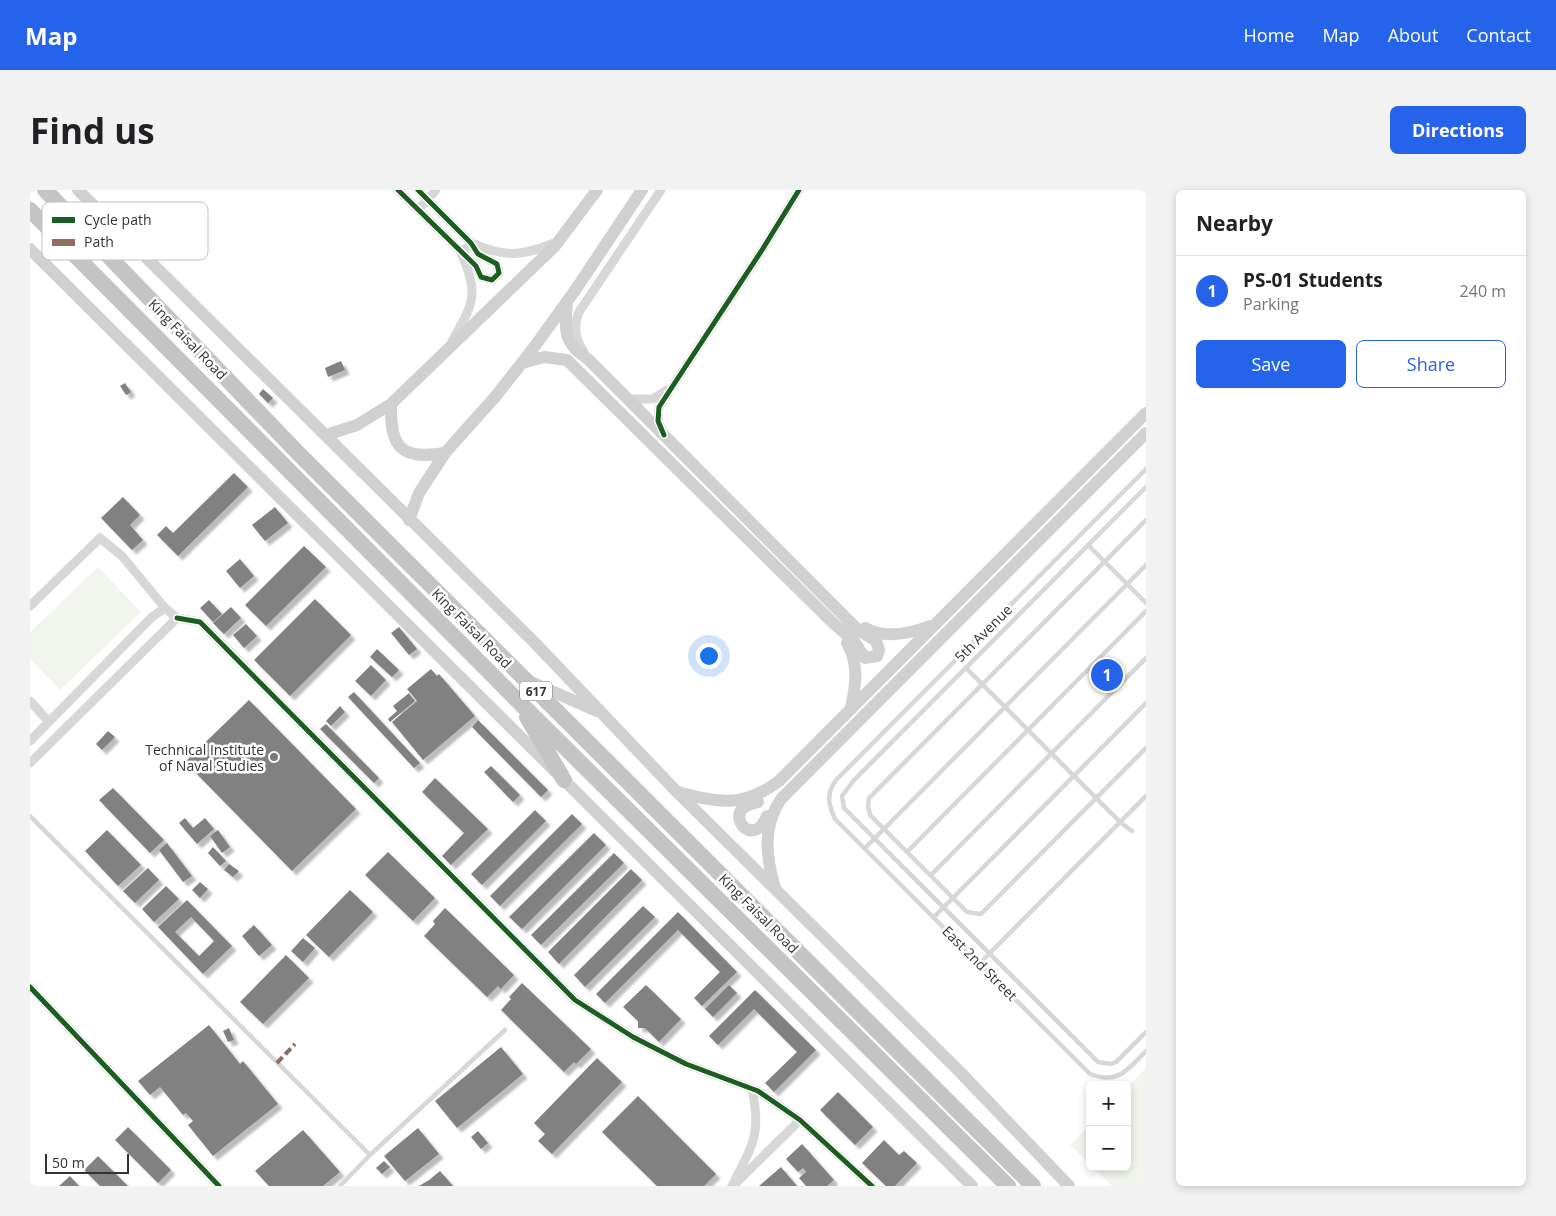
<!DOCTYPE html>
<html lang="en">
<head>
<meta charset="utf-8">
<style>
	:root { --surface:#fff; --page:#f2f2f2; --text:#202124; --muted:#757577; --line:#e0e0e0; --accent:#2563eb }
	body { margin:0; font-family:"Open Sans",sans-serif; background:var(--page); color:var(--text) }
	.controls { position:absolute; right:15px; bottom:15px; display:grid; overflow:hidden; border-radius:8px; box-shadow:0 2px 8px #0003 }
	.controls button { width:45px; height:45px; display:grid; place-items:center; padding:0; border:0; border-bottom:1px solid var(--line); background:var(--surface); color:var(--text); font:25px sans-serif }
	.scale { position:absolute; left:15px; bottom:12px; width:84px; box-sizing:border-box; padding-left:5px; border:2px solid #333; border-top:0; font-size:14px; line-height:18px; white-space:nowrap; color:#333; -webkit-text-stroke:4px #fff; paint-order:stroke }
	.you { position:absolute; left:678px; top:465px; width:18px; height:18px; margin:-12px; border:4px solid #fff; border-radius:50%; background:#1a73e8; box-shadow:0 0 0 8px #1a73e833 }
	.badge { display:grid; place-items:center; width:32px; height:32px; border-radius:50%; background:var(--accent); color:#fff; font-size:16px; font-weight:700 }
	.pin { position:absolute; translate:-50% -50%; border:2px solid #fff; box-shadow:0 1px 5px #0006 }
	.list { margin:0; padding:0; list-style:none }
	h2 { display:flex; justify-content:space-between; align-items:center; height:65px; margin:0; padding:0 20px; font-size:21px }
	h2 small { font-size:16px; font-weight:400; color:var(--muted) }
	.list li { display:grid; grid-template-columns:32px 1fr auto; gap:15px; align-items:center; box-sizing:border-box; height:70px; padding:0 20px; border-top:1px solid var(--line) }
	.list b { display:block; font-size:19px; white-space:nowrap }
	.list p { margin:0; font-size:16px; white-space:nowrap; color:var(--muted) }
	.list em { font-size:16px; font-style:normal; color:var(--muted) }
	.actions { display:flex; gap:10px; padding:15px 20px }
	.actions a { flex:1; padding:11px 0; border:1px solid var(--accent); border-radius:8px; text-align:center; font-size:18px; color:var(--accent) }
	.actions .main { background:var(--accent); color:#fff }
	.map { position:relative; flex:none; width:1116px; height:996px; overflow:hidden; border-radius:8px }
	header { display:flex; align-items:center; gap:30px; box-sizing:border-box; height:70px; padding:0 25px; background:var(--accent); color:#fff }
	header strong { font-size:24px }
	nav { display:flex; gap:28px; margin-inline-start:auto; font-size:18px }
	.intro { display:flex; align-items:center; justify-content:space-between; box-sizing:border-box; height:120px; padding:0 30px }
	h1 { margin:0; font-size:35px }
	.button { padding:12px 22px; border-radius:8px; background:var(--accent); color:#fff; font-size:18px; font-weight:700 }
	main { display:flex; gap:30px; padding:0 30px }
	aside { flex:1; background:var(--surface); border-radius:8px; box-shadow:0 2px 8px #0003 }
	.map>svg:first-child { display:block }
	.green { fill:#f1f5ed }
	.building { fill:#818181; fill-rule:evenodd; filter:url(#shadow) }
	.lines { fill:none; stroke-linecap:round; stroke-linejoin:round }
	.lane { stroke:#d7d7d7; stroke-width:4.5 }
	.street { stroke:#d7d7d7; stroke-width:9 }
	.secondary { stroke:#d0d0d0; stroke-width:12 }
	.highway { stroke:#c4c4c4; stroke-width:16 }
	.quiet { stroke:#8d6e63; stroke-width:4; stroke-dasharray:8 4; stroke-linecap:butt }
	.cycleway-casing { stroke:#fff; stroke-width:8 }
	.cycleway { stroke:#1b5e20; stroke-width:5 }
	.poi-dot { fill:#7a7a7a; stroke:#fff; stroke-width:2 }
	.labels { text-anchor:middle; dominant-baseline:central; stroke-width:5; stroke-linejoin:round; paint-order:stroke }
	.shield { fill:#fff; stroke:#707070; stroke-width:1 }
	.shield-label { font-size:12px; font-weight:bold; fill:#333 }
	.street-label { font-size:14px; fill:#333; stroke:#fff }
	.poi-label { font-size:14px; fill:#333; stroke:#fff; text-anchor:end }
	.key { fill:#fff; stroke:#c2c2c2; stroke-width:1 }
	.key-label { font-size:14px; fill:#333 }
</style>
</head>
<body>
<header>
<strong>Map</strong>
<nav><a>Home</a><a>Map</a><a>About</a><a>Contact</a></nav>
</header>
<div class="intro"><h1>Find us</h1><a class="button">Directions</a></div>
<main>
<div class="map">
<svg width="1116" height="996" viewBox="0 0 1116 996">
	<defs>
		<filter id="shadow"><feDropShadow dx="4.5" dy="4.5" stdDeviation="1" flood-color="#0004"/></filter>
	</defs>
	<rect width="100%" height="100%" fill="#fff"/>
	<path class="green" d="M68,377l43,45 -81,78 -30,-31v-27z
		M1116,878v118h-34l-19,-19h34v-80z
		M1060,935v39l-20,-19z"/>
	<path class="building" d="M311,171l4,9 -17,7 -3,-9z
		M95,193l6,9 -5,3 -6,-9z
		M233,199l10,9 -5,5 -9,-9z
		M204,283l14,14 -70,69 -21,-21 9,-9 7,7z
		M93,307l17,18 -10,10 13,15 -11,10 -31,-32z
		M245,317l13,16 -23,18 -13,-16z
		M274,356l22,21 -60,59 -21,-21z
		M210,369l14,17 -14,12 -14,-17z
		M285,409l36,36 -61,61 -36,-36z
		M179,410l13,14 -9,8 -13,-14z
		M201,417l10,11 -17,16 -11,-11z
		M216,434l11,12 -13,12 -11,-13z
		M369,437l18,22 -8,6 -18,-22z
		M347,459l22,21 -7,7 -22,-20z
		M341,475l15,15 -15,16 -16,-15z
		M401,479l6,7 2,-2 36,42 -52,44 -31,-38 25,-21 -10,-12z
		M324,502l66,71 -6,5 -66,-71z
		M379,503l6,8 -25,21 -2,-3 9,-8 -4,-5z
		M219,510l107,109 -64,62 -107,-109z
		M310,516l5,6 -14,14 -5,-5z
		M448,530l70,70 -7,7 -69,-70z
		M296,534l53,54 -5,5 -54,-54z
		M78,541l7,6 -13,13 -6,-6z
		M461,576l29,29 -7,7 -29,-30z
		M405,588l53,51 -37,36 -9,-9 22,-23 -42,-41z
		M83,598l51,52 -14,13 -51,-53z
		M505,620l11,11 -64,64 -11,-11z
		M542,624l10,10 -82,82 -10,-10z
		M155,628l8,10 12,-10 9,11 -17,15 -18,-21z
		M77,640l34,35 -23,21 -33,-35z
		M188,640l12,17 -8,6 -12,-17z
		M564,643l12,12 -84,84 -13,-12z
		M137,653l25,33 -9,6 -24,-32z
		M183,657l13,14 -6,5 -12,-13z
		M358,662l47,46 -22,23 -48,-46z
		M584,663l10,10 -83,82 -10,-10z
		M199,674l10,7 -6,6 -9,-7z
		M118,678l11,12 -24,23 -12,-12z
		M601,679l11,11 -83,84 -11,-12z
		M170,692l8,7 -8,9 -8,-8z
		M136,696l13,13 -25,23 -12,-13z
		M320,700l23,22 -44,45 -23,-22z
		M157,710l45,46 -29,28 -45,-47zM161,727l23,24 -15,15 -24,-24z
		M613,716l12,11 -70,70 -11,-12z
		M415,718l69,67 -13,14 -3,-3 -11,11 -63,-61 11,-12 -2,-3z
		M648,722l59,60 -35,34 -8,-8 26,-26 -42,-42 -73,73 -9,-9z
		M224,735l18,20 -13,11 -17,-20z
		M273,748l12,10 -12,14 -12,-11z
		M256,765l23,23 -46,46 -23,-22z
		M492,793l69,66 -15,15 -2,-2 -10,10 -63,-62 10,-11 -2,-2z
		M616,795l35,34 -22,23 -14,-14h-7v-7l-15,-14z
		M699,795l8,8 -24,24 -8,-8z
		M725,800l61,60 -42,42 -9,-9 32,-31 -43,-43 -36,36 -9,-9z
		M179,835l31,39 3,-3 35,43 -65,52 -25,-31 5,-4 -7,-8 -3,2 -23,-28 -10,8 -12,-14z
		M199,838l5,12 -6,2 -5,-11z
		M471,857l22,27 -66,54 -22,-27z
		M567,868l25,24 -70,72 -14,-13 7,-7 -11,-11z
		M808,902l35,35 -18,18 -35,-35z
		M608,906l78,78 -12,12h-47l-55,-54z
		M98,937l43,43 -13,13 -43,-43z
		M388,938l21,26 -34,27 -21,-25z
		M273,940l37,42 -17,14h-54l-14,-15z
		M448,941l10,12 -7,6 -10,-12z
		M854,950l15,15 5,-4 13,12 -22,23h-9l-24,-23z
		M772,954l32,36 -7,6h-21l-7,-8 7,-6 -3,-4 -5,4 -12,-13z
		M68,966l30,30h-28l-16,-16z
		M354,971l6,6 -8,7 -6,-6z
		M751,977l16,19h-38z
		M410,981l13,15h-34l10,-6z
		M40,986l9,10h-20z"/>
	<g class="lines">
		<path class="lane" d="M1116,279l-310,311c-10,14 -8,24 -1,39l255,255c29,11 38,-5 56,-23
			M1116,297l-292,293 -12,16 2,12 254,254 13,2 5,-2 30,-30
			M1116,330l-277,278 -1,8 2,9 97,97 14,2 165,-166
			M1058,355l58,58
			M936,478l154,154 12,9
			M0,626l340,339 135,-125
			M835,658l281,-283
			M877,662l239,-241
			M901,685l215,-217
			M904,727l212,-214
			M950,773l166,-167
			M310,996l30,-31"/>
		<path class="street" d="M368,0l78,76 5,11 11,3 7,-7 -2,-9 -19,-10 -7,-11 -53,-53
			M388,20l18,-20
			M422,151c21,-37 28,-47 9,-88l10,-10c33,14 50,14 83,0
			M554,162c-9,-13 -11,-26 -5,-40l82,-122
			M598,209h25l14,-9
			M632,240l-4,-9 1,-14 103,-157 37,-60
			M0,416l70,-68 22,18 43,52
			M147,428l23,4 375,378 58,37 53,27 72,27 42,29 72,66
			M0,511l19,21
			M0,551l122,-124 13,-9 12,10 -147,145
			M0,797l189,199
			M705,994l65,-64
			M702,996c20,-41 30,-50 20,-97"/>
		<path class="secondary" d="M48,0l457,453 142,149 282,279 110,115
			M0,59l942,937
			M492,173l22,-6 23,3 266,263 21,18 11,17 12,-2 2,-6 -3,-9 -18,-11 -270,-271c-26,-16 -23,-30 -21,-58
			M361,214c-1,44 10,56 54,49
			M296,245l31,-10 34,-21 164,-158 42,-56
			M379,330l10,-27 26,-40 50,-56 37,-47 44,-61 66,-99
			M835,438c20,11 44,6 65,-2
			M817,453c12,21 9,42 4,65
			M501,492l66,29
			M648,602c41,11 65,16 101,-11l367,-368
			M728,612c-5,1 -11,3 -15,6 -13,12 11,39 24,8
			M745,698c-9,-31 -13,-61 6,-89l365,-366"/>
		<path class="highway" d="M15,0l253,263 735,733
			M0,20l489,492 489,484
			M497,527l37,63"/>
		<path class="quiet" d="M247,873l18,-19"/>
		<defs>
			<path id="cycleway" d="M368,0l78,76 5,11 11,3 7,-7 -2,-9 -19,-10 -7,-11 -53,-53
				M634,245l-6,-14 1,-14 103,-157 37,-60
				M147,428l23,4 375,378 58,37 53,27 72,27 42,29 72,66
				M0,797l189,199"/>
		</defs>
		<use href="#cycleway" class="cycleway-casing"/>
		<use href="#cycleway" class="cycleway"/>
	</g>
	<circle class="poi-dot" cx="244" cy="567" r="5"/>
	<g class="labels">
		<rect class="shield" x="490" y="491.5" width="32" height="19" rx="4"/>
		<g class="shield-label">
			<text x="506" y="501">617</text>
		</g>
		<g class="street-label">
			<text transform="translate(158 149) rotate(46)">King Faisal Road</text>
			<text transform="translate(442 438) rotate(45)">King Faisal Road</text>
			<text transform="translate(953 443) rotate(-45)">5th Avenue</text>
			<text transform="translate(729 723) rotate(45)">King Faisal Road</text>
			<text transform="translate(950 773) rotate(45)">East 2nd Street</text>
		</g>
		<g class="poi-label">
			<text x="234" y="559">Technical Institute<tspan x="234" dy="16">of Naval Studies</tspan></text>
		</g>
	</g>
	<rect x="12" y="12" width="166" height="58" rx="8" class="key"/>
	<rect x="22" y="27" width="23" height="6" fill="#1b5e20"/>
	<rect x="22" y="49" width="23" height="7" fill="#8d6e63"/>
	<g class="key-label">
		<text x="54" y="35">Cycle path</text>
		<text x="54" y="57">Path</text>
	</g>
</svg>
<div class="controls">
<button>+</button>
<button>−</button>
</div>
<div class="scale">50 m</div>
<div class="you"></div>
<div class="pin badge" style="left:1077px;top:485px">1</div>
</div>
<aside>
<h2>Nearby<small></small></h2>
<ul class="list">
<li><span class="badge">1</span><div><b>PS-01 Students</b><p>Parking</p></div><em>240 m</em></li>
</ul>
<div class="actions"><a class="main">Save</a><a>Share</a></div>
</aside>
</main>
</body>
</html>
